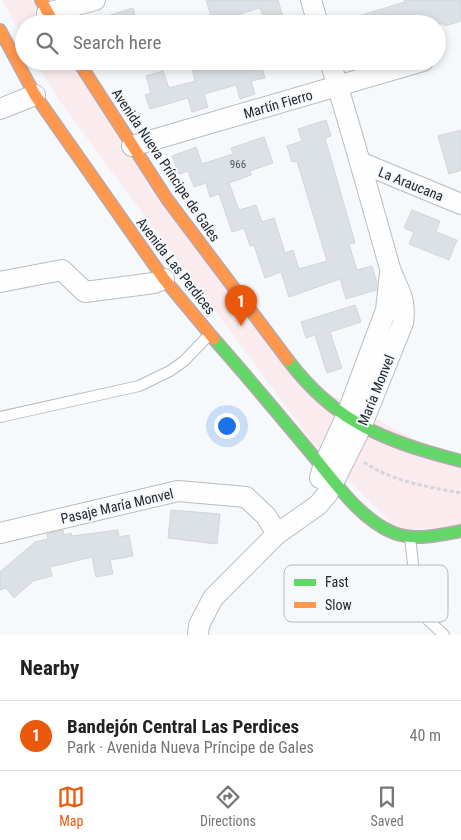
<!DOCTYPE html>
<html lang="en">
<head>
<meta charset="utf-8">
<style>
	:root { --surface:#fff; --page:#f6f6f6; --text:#222; --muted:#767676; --line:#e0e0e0; --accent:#ea580c }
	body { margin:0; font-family:"Roboto Condensed",sans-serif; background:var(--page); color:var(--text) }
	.you { position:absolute; left:226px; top:425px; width:18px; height:18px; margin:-12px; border:4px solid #fff; border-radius:50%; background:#1a73e8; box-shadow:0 0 0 8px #1a73e833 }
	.badge { display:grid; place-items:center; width:32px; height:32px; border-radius:50%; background:var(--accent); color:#fff; font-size:16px; font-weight:700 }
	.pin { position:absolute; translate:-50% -41px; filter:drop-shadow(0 1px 2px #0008) }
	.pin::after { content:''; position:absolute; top:26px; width:18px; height:15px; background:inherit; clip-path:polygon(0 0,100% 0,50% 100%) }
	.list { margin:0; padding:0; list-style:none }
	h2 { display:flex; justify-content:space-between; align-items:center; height:65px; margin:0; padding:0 20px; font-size:21px }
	h2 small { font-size:16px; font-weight:400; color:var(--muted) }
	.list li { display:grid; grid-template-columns:32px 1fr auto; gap:15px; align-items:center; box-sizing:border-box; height:70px; padding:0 20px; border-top:1px solid var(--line) }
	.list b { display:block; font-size:19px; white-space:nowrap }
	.list p { margin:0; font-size:16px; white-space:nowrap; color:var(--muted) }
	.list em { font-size:16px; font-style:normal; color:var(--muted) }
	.icon { flex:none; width:28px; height:28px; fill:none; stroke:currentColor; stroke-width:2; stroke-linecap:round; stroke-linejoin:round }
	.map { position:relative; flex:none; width:461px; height:635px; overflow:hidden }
	.search { position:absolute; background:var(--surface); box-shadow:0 2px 8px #0003; left:15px; right:15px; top:15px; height:55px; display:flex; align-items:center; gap:12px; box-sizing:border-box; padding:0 18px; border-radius:28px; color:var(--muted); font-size:19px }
	.sheet { height:135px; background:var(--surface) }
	nav { display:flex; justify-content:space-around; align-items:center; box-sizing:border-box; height:70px; border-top:1px solid var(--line); background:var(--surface); font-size:14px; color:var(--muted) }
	nav a { display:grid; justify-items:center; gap:2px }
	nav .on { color:var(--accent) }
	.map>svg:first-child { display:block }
	.green { fill:#faecee }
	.building { fill:#dbe1e6; stroke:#d1d6da }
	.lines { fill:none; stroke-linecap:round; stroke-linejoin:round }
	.lane-casing { stroke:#b8bcc0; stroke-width:12 }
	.street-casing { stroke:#b8bcc0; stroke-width:22 }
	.fast-casing { stroke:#b7a8ac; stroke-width:14 }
	.slow-casing { stroke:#b7a8ac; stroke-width:14 }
	.path { stroke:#d4d5d6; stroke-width:3; stroke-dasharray:4 2.5; stroke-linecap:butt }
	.lane { stroke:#fefefe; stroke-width:10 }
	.street { stroke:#fefefe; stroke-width:20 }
	.fast { stroke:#63d668; stroke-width:11 }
	.slow { stroke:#ff974d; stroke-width:11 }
	.labels { text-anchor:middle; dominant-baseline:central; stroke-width:4; stroke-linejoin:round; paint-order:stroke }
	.number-label { font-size:11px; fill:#4e555c }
	.street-label { font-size:14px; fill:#1e252c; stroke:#f5f9fc }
	.key { fill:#f5f9fc; stroke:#b4b9be; stroke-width:1 }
	.key-label { font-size:14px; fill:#1e252c }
</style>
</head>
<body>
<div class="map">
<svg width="461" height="635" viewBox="0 0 461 635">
	<rect width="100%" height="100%" fill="#f6f9fb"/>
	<path class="green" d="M2,0h31l14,24h-23v16z
		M36,61h34l222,313 169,90v63l-64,3 -84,-87 -255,-344z"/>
	<path class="building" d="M206,0h72l5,17 -18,5 -5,-14 -47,14z
		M404,0h57v21l-16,5 -1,-2h-98l-1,-4 60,-18z
		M133,8l4,16h-43v-4z
		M205,61h55l5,17 -14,3 4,13 -15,5 -4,-14 -32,9 4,13 -16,5 -4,-14 -38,11 -5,-14 6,-2 -5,-17 17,-5 6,17 26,-7 -4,-16z
		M326,120l5,16 -6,2 30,105 -6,1 8,26 15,-4 5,17 -1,7 -30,9 -6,-20 -51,18 -8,-25 -16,6 -11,-33 -4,1 -6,-18 -12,4 -13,-38 -9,3 -4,-14 -12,4 -6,-16 -9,3 -7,-18 24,-9 6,17 31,-10 -2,-6 33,-11 9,26 -23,8 1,4 -22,8 10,27 17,-5 6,17 12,-4 11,35 8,-3 6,19 28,-8 -30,-100 -5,1 -5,-16 15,-5 -4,-12z
		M461,130v40l-12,4 -11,-38z
		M412,210l28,11 -4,11 21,8 -8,20 -40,-16 5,-12 -10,-4z
		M355,305l6,17 -31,10 12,36 -15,5 -12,-38 -9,3 -5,-16z
		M171,510l49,4 -3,30 -49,-6z
		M63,530l1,5 7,-2 1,3 46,-6 1,7 10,-2 4,21 -23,4 3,14 -17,3 -4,-20 -42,10 2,9 -19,5 -19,17 -8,-10 -6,2v-18l35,-30 13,-3 -1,-5z"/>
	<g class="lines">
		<defs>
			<path id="lane" d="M0,417l139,-31 31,-15 14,-10 26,-27
				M410,538l8,67 10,15 16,15"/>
			<path id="street" d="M311,0l7,24
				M47,13l48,-13
				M0,109l35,-14
				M132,146l291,-85
				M362,163l99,41
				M0,282l62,-12 23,22 69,-9 10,-4
				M320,478l3,-11 23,-50 40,-107 4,-37
				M0,533l178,-42 68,6 20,19 11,18
				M198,635l1,-10 14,-27 64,-64 41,-29 10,-12 33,-66 42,-104c4,-28 -7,-34 -14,-58 -19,-68 -38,-136 -59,-204"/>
			<path id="fast" d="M214,339c31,35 61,71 91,107 25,29 52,72 89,87 21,8 46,2 67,-2
				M288,360c47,63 99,82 173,101"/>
			<path id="slow" d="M41,0l13,24
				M0,30l35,65 129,184 50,60
				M78,61l89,138 121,161"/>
		</defs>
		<use href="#lane" class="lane-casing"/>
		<use href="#street" class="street-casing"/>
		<use href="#fast" class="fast-casing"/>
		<use href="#slow" class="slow-casing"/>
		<path class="path" d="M364,462c26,19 65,25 97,31"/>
		<use href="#lane" class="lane"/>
		<use href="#street" class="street"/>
		<use href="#fast" class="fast"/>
		<use href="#slow" class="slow"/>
	</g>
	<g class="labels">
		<g class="number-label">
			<text x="238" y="164">966</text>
		</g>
		<g class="street-label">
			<text transform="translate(278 104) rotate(-16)">Martín Fierro</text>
			<text transform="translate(166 165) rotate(56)">Avenida Nueva Príncipe de Gales</text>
			<text transform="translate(411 184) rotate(22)">La Araucana</text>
			<text transform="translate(176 266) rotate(52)">Avenida Las Perdices</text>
			<text transform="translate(376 390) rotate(-68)">María Monvel</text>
			<text transform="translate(117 506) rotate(-13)">Pasaje María Monvel</text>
		</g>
	</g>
	<rect x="284" y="565" width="164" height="57" rx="8" class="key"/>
	<rect x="294" y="579" width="22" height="7" fill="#63d668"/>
	<rect x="294" y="602" width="22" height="6" fill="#ff974d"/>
	<g class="key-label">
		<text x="325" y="587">Fast</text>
		<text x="325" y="610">Slow</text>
	</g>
</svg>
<div class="you"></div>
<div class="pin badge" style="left:241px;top:326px">1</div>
<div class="search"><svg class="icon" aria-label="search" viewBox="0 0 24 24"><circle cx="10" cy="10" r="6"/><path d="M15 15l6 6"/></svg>Search here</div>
</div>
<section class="sheet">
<h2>Nearby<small></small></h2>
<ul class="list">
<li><span class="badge">1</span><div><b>Bandejón Central Las Perdices</b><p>Park · Avenida Nueva Príncipe de Gales</p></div><em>40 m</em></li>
</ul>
</section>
<nav>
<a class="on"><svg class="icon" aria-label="map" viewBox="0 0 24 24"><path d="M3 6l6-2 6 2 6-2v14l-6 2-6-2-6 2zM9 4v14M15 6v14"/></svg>Map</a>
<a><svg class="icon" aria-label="directions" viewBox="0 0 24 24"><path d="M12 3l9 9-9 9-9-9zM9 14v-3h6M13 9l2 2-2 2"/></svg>Directions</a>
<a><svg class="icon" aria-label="saved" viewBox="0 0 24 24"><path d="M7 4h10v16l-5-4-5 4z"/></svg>Saved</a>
</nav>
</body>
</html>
